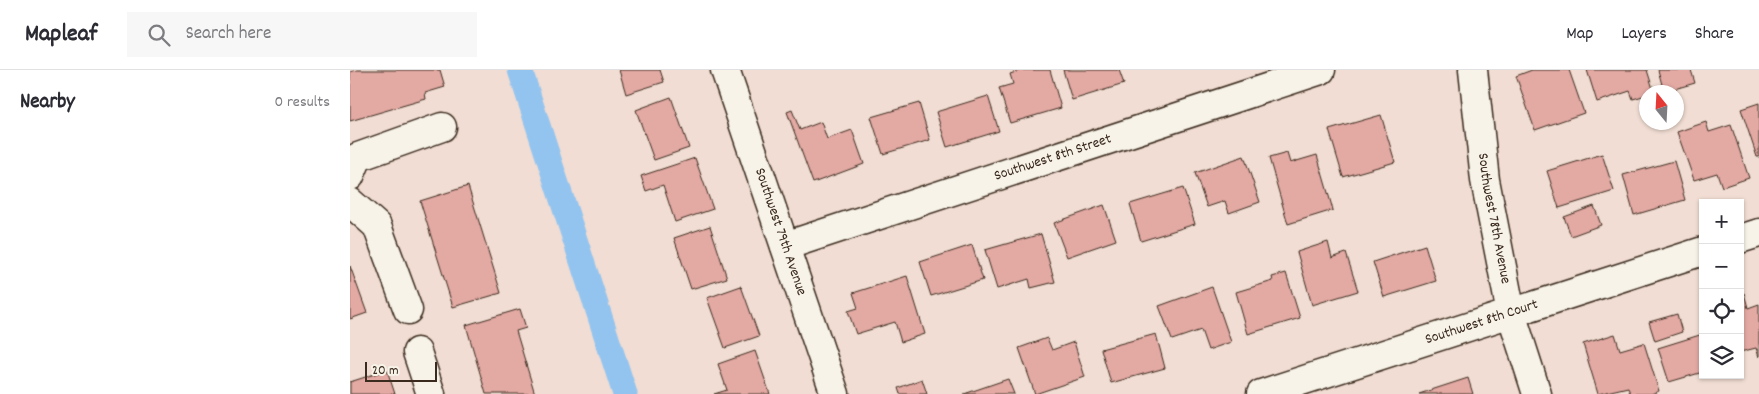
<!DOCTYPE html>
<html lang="en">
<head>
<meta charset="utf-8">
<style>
	:root { --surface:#fff; --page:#f7f7f7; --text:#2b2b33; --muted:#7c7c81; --line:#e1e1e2 }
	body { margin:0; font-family:Dekko,sans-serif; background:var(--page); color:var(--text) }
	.controls { position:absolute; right:15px; bottom:15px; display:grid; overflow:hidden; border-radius:0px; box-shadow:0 1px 4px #0004 }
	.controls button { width:45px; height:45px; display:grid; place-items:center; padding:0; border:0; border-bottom:1px solid var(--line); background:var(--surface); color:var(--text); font:25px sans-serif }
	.compass { position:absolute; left:1289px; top:15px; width:45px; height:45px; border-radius:50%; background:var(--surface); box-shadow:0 1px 4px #0004; rotate:342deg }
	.scale { position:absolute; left:15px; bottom:12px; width:72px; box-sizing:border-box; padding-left:5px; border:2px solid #3b2a1e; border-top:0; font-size:14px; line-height:18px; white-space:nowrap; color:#3b2a1e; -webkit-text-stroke:4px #f7f3e8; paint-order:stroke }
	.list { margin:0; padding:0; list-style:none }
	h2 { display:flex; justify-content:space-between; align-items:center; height:65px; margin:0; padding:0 20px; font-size:21px }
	h2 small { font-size:16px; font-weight:400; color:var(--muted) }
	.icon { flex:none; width:28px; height:28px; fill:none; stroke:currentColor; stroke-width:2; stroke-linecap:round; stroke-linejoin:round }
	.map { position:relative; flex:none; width:1409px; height:324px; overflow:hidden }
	header { display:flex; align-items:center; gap:30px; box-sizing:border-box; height:70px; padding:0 25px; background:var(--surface); border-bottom:1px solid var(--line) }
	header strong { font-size:24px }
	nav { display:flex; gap:28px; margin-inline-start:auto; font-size:18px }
	.search { width:350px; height:45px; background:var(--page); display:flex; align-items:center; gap:12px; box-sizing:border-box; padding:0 18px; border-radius:0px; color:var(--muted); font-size:19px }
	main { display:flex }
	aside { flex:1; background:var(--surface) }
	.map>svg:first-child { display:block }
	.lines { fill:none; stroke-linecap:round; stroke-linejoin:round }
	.canal { stroke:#93c4ef; stroke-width:25 }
	.building { fill:#e3a9a3; stroke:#3b2a1e }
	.minor-casing { stroke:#3b2a1e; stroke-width:31 }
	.minor { stroke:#f7f3e8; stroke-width:28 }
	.labels { text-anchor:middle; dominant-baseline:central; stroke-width:4; stroke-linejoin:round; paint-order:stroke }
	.street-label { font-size:15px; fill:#3b2a1e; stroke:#f7f3e8 }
</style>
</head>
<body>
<header>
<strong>Mapleaf</strong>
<div class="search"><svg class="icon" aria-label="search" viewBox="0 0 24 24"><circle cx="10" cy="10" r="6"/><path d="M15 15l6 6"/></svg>Search here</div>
<nav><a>Map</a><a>Layers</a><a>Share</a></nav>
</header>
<main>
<aside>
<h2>Nearby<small>0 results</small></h2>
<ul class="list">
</ul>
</aside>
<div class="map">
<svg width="1409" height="324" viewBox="0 0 1409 324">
	<rect width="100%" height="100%" fill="#f1ddd3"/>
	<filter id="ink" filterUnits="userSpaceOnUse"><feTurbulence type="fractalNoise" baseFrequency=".02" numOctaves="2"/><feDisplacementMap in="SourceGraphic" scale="10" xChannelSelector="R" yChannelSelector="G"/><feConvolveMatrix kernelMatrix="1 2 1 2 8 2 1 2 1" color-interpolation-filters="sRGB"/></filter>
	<g filter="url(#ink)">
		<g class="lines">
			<path class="canal" d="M170,0l105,324"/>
		</g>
		<path class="building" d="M7,0h83l5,17 -20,6 1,6 -76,22v-49z
			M269,0h41l4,12 -38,12z
			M672,0h28l11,38 -51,15 -11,-35 14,-4 -3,-10z
			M713,0h56l5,14 -52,16z
			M1182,0h37l15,43 -49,17 -19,-54z
			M1237,0h60l7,22h-8v3l-13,4 -3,-8 -33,11z
			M1308,0h33l4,13 -31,9z
			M638,26l11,35 -52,16 -11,-35z
			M321,27l18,51 -35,12 -18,-50z
			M569,33l11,37 -47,14 -12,-37z
			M1409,33v54h-2l-16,-48z
			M442,40l8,20 21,-8 6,17 25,-9 12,34 -51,19 -26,-71z
			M1031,45l14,47 -52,15 -14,-47z
			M1356,52l3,10 22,-7 18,53 -27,9 -5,-14 -23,7 -17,-48z
			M937,83l3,10 27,-8 16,55 -45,14 -19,-66z
			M1252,84l12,37 -55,17 -12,-37z
			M894,86l16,46 -31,11 -4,-12 -18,6 -12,-34z
			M345,88l18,51 -38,13 -12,-37 -17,6 -5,-15z
			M1324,91l11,39 -51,15 -11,-40z
			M118,116l33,107 -48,14 -33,-106z
			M833,118l12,36 -54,17 -11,-37z
			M754,135l12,35 -49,17 -13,-34z
			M1244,136l7,19 -30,11 -7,-19z
			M360,156l17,52 -36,11 -17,-51z
			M691,164l14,48 -24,6 -2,-9 -32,10 -12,-39z
			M978,172l4,16 14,-5 12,38 -46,14 -15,-53z
			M622,175l11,35 -52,16 -11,-34z
			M1075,175l11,36 -52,16 -11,-35z
			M0,196l17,47 -17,6z
			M936,203l14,45 -52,16 -12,-42 37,-11 -1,-4z
			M557,206l18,58 -24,8 -6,-20 -39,12 -8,-23 10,-3 -5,-15z
			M391,216l18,50 -34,12 -18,-50z
			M862,217l19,55 -23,8 -7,-20 -29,10 -13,-34z
			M1394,223l4,15 11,-4v53l-3,-9 -16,4v-58z
			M170,239l6,19 -10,3 19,63h-49l-20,-69z
			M1327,244l5,18 -27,9 -6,-19z
			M806,264l9,34 -54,15 -10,-34z
			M1265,264l5,16 24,-7 15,48 -8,3h-21l-2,-7 -30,7 -15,-50z
			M1353,264v38l-34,10 -11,-34z
			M697,268l5,12 22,-8 11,35 -50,17 -16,-46z
			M405,281l15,43h-56l13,-4 -9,-26z
			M37,300l8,24h-45v-12z
			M1118,308l5,16h-54z
			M572,309l5,15h-27l-2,-6z
			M658,309l6,15h-50z"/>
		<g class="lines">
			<defs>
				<g id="minor">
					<path id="s1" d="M375,0l110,324"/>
					<path id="s2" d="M1123,0l12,110 26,133 26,81"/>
					<path d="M0,106l8,-19 84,-30"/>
					<path d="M0,132l27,24 31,84"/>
					<path d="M1390,169l19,-6"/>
					<path id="s3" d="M435,176l536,-176"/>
					<path d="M67,282l14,42"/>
					<path id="s4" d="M911,324l442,-143"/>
				</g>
			</defs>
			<use href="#minor" class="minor-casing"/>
			<use href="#minor" class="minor"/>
		</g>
	</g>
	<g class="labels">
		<g class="street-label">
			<text stroke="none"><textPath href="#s3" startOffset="282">Southwest 8th Street</textPath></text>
			<text stroke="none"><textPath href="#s2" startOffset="150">Southwest 78th Avenue</textPath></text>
			<text stroke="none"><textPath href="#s1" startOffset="171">Southwest 79th Avenue</textPath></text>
			<text stroke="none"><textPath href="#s4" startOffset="232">Southwest 8th Court</textPath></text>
		</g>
	</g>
</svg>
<div class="controls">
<button>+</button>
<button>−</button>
<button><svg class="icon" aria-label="locate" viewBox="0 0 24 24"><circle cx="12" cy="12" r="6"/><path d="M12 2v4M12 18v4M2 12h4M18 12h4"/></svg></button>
<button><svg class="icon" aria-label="layers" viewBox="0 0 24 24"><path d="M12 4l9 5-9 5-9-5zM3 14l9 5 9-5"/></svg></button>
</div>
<svg class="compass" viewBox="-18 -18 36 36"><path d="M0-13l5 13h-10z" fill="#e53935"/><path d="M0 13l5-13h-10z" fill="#7c7c81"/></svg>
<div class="scale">20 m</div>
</div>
</main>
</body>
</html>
